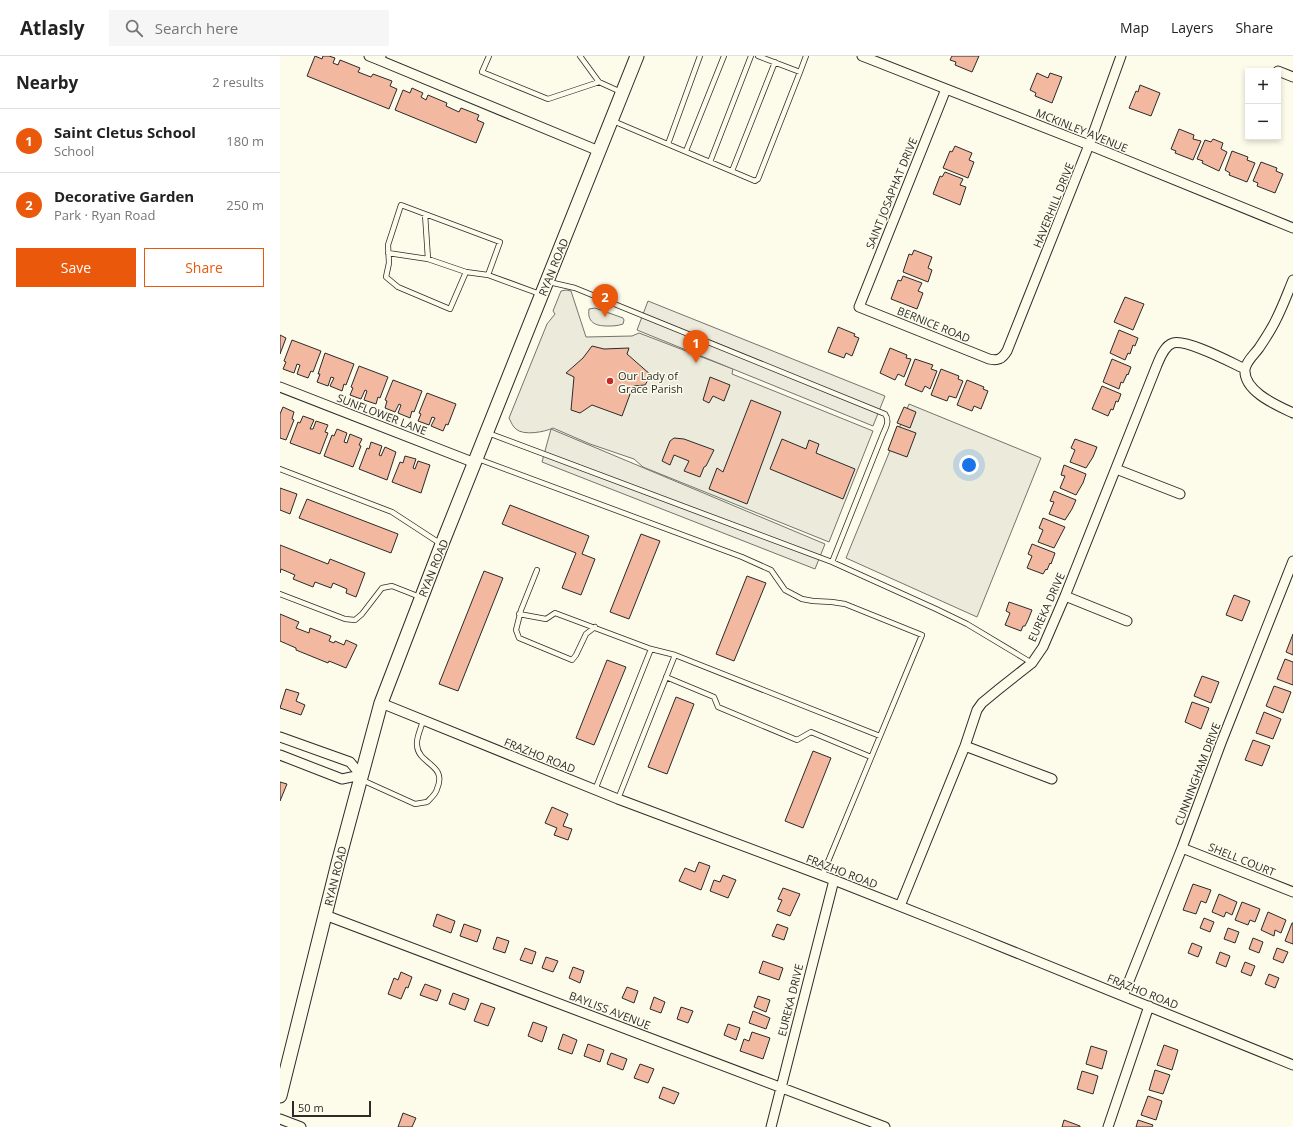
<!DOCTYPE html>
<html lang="en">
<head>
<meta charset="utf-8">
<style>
	:root { --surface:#fff; --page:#f6f6f6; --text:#222; --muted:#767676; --line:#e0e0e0; --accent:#ea580c }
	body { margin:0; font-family:"Open Sans",sans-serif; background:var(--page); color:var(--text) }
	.controls { position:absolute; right:12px; top:12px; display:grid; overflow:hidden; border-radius:0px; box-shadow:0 2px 6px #0003 }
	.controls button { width:36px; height:36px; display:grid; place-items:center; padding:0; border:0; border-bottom:1px solid var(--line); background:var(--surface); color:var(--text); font:20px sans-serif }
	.scale { position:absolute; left:12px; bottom:10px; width:79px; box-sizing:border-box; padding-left:4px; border:2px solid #2b2b2b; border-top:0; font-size:11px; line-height:14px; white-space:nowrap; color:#2b2b2b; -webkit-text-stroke:3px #fdfbea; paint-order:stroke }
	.you { position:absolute; left:689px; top:409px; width:14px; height:14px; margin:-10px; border:3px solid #fff; border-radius:50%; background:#1a73e8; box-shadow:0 0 0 6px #1a73e833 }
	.badge { display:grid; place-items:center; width:26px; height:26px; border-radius:50%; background:var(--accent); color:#fff; font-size:13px; font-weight:700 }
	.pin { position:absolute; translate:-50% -33px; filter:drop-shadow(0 1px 2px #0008) }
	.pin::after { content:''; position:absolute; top:21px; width:14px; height:12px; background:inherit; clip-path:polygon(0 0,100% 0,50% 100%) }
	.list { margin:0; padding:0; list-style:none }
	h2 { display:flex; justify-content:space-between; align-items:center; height:52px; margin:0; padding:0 16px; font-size:17px }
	h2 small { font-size:13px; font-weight:400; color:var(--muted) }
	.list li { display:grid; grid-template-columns:26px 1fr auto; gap:12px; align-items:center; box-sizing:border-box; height:64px; padding:0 16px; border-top:1px solid var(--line) }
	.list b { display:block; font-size:15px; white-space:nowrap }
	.list p { margin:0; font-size:13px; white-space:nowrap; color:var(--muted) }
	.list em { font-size:13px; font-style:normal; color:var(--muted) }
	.actions { display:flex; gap:8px; padding:12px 16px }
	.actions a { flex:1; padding:9px 0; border:1px solid var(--accent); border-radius:0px; text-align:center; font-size:14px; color:var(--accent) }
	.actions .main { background:var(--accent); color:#fff }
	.icon { flex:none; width:22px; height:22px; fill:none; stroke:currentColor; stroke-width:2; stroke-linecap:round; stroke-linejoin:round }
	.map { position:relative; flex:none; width:1013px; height:1071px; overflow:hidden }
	header { display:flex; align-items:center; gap:24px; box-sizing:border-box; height:56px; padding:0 20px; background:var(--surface); border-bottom:1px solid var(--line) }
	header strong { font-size:19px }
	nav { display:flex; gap:22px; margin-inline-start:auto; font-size:14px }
	.search { width:280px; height:36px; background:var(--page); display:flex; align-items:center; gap:10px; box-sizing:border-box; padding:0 14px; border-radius:0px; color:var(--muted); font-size:15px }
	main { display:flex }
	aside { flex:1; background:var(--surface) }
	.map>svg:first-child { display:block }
	.green { fill:#ecebdb; stroke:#74746e }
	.parking { fill:#eceadb; stroke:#74746e }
	.building { fill:#f2b8a0; stroke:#2b2b2b }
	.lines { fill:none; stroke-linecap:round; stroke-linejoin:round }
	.lane-casing { stroke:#2b2b2b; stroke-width:6 }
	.street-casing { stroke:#2b2b2b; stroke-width:11 }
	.secondary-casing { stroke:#2b2b2b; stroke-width:15 }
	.lane { stroke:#fdfbea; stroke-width:4.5 }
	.street { stroke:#fdfbea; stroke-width:9 }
	.secondary { stroke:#fdfbea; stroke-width:13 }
	.poi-dot { fill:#c62828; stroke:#fdfbea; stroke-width:1.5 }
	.labels { text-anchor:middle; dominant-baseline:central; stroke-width:3; stroke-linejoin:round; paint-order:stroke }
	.street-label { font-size:11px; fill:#2b2b2b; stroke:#fdfbea }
	.poi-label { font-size:11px; fill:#2b2b2b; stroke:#fdfbea; text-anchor:start }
</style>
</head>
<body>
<header>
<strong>Atlasly</strong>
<div class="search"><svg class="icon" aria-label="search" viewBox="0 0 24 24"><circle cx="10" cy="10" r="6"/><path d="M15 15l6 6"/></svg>Search here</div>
<nav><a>Map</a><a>Layers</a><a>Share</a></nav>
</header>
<main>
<aside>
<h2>Nearby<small>2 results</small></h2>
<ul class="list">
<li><span class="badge">1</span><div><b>Saint Cletus School</b><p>School</p></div><em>180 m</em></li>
<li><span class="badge">2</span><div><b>Decorative Garden</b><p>Park · Ryan Road</p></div><em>250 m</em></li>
</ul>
<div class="actions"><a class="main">Save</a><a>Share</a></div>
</aside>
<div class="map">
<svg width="1013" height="1071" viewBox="0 0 1013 1071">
	<rect width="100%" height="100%" fill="#fdfbea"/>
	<path class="green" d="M286,234l5,1 15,46 46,-1 7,-3 94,36 -1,5 141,57 -44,111 -186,-75 -9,-8 -44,-15 -37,-16c-8,4 -30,8 -37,1 -3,-2 -5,-7 -7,-11l38,-94 8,-10 -2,-3 8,-20z
		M315,252l28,10 1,2 -1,4c-6,2 -10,2 -16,2 -12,0 -20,-4 -18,-17z
		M629,348l132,54 -64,159 -131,-59z"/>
	<path class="parking" d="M368,245l237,95 -12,30 -236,-96z
		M271,373l274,115 -10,25 -273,-107z"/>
	<path class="building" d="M35,0l7,3 1,-3h6l6,2 -2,5 5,2 2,-5 20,8 -2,4 13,5 2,-3 19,7 -2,5 7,3 -8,20 -82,-33z
		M672,0h27l-7,16 -17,-7 1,-3 -6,-2z
		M757,17l11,5 2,-5 12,4 -10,26 -17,-7 1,-3 -6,-3z
		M860,29l20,8 -9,23 -22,-8 7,-17 2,1z
		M132,32l11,5 -2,4 5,3 2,-5 19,8 -1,3 13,6 2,-4 18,7 -2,5 7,3 -8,20 -81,-33 8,-20 7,3z
		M899,73l15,6 -1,4 8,2 -8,19 -18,-7 1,-2 -5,-2z
		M933,83l10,4 -2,6 6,3 -8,19 -17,-8 1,-2 -6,-2 8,-19 6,2z
		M675,90l17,7 -3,7 5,2 -6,16 -25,-10 7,-17 2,1z
		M952,95l16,6 -1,3 8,3 -8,19 -18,-7 1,-2 -5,-3z
		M981,106l16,6 -1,3 7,3 -8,19 -18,-7 1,-3 -5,-2z
		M665,116l18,7 -3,6 6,2 -6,18 -27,-11 7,-18 2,1z
		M634,194l18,7 -4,11 4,2 -4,12 -25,-10 6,-18 3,1z
		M623,220l19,7 -4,8 5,2 -6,16 -26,-10 7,-19 3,1z
		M845,241l19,7 -11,26 -19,-8z
		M558,271l17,7 -1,2 5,2 -7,18 -6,-3 -2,5 -16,-6z
		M839,274l19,8 -3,8 -2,-1 -3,9 -2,-1 -3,7 -15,-7z
		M0,279l6,3 -6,16z
		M12,284l29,11 -8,21 -2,-1 -3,7 -11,-4 3,-9 -3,-1 -3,9 -11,-4 3,-7 -2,-1z
		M312,290l12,3 25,-1 -2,6 24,21 -6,10 -12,1 -11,30 -30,-11 -12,8 -9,-3 3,-33 -8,-4 17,-15z
		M610,292l17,7 -1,3 5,1 -7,18 -6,-3 -3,6 -15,-7z
		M45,297l29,11 -8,21 -2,-1 -2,7 -12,-5 4,-8 -3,-1 -3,9 -11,-4 3,-8h-2z
		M635,303l18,6 -2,4 6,2 -7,18 -5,-3 -3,6 -17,-7z
		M832,303l19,8 -3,8 -1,-1 -4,9 -2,-1 -2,7 -16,-7z
		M79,310l29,11 -8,21 -2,-1 -2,7 -12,-4 3,-9 -2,-1 -4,9 -11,-4 3,-7 -2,-1z
		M661,313l18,7 -1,3 5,2 -7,17 -7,-2 -2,5 -16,-6z
		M430,321l20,8 -6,16 -11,-5 -4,7 -6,-3z
		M113,324l29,11 -8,21 -2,-1 -2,7 -12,-5 3,-8 -2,-1 -4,8 -10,-4 2,-7 -2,-1z
		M687,324l17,7 -1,2 5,2 -7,18 -7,-3 -2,5 -15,-6z
		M822,330l19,8 -3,8 -2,-1 -3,9 -2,-1 -3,7 -16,-7z
		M147,337l29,11 -8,21 -2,-1 -3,7 -12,-5 4,-8 -3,-1 -3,8 -11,-4 3,-7 -2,-1z
		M471,344l30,12 -34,92 -38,-15 8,-21 6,4z
		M3,351l11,5 -2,7 2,1 -8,20 -6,-2v-24z
		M624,351l12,5 -6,16 -13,-5z
		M23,360l11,4 -4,9h3l3,-8 12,4 -3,7 3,1 -8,21 -30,-11 8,-21 2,1z
		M617,370l19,7 -9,24 -19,-7z
		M57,373l10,4 -3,9 3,1 3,-9 12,5 -3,6 2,1 -8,21 -29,-11 8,-21 2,1z
		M394,382l10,1 30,11 -8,16 -2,1 -4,10 -16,-6 5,-10 -15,-6 -4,10 -8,-4 8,-20z
		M502,383l24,10 3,-9 10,4 -3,9 39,16 -12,30 -73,-30z
		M795,383l22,8 -4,10 -7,11 -16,-6 5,-12 -4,-2z
		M91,386l11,4 -3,9 2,1 4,-9 11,5 -9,28 -28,-11 8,-21 2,1z
		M125,400l11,3 -3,9 2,1 3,-8 12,4 -9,28 -29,-11 8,-20 3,1z
		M784,409l22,9 -3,9 -7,12 -16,-7 5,-12 -4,-1z
		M0,432l17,6 -7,20 -10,-4z
		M774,435l22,9 -4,9 -7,11 -16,-6 5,-12 -4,-1z
		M27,443l91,35 -7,19 -92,-35z
		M230,449l79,31 -7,18 13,5 -14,36 -19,-7 14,-35 -74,-29z
		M763,462l22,9 -11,21 -16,-6 5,-12 -4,-2z
		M361,478l19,7 -31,78 -19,-7z
		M752,488l23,9 -4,11 -1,-1 -3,7 -1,-1 -3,5 -16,-6 5,-12 -4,-2z
		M0,489l48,19 2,-5 35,14 -9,24 -10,-4 1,-4 -14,-6 -2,5 -16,-6 -2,5 -20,-8 2,-4 -14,-6 -1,4z
		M204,515l19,7 -45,113 -19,-7z
		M467,520l19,7 -32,78 -18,-7z
		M954,539l16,6 -8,20 -16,-6z
		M729,546l23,8 -4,10 -3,6h-2l-2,5 -16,-6 5,-12 -4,-2z
		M0,558l19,8 -3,6 13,5 1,-5 21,8 -2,5 5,2 1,-2 9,4 2,-5 11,5 -11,23 -17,-7 -1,2 -32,-13v-2l-16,-7z
		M1013,578v21l-7,-3z
		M1005,603l8,3v23l-16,-6z
		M327,604l19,7 -32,78 -18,-7z
		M922,620l17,6 -8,21 -17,-7z
		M994,630l17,6 -8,21 -17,-7z
		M6,633l13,4 -3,8 9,4 -4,10 -21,-7z
		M396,641l18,7 -27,70 -19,-7z
		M912,646l17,6 -8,21 -16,-7z
		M984,656l17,7 -8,20 -17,-6z
		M973,684l17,6 -8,20 -17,-6z
		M533,695l18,7 -28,70 -18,-7z
		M0,726l7,2 -7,17z
		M272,751l16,7 -5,12 9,3 -4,11 -14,-5 3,-7 -12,-5z
		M419,806l11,4 -9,24 -22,-9 6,-13 10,4z
		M443,819l13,5 -8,18 -18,-7 4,-11 6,2z
		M913,828l18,6 -5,13 -5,-2 -5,13 -13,-4z
		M503,832l17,6 -10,22 -13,-5 5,-11 -4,-1z
		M939,838l18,8 -5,13 -6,-3 -2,5 -12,-5z
		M962,846l18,7 -5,13 -5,-2 -2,5 -13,-5z
		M988,856l18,8 -5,13 -6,-3 -1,6 -13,-6z
		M157,858l18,7 -4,12 -18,-7z
		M924,862l10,4 -4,10 -10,-4z
		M1012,867h1v21l-8,-3z
		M184,868l17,6 -4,12 -17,-6z
		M497,868l11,4 -4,12 -12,-4z
		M948,872l11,4 -4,11 -11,-4z
		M217,881l12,4 -4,12 -12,-4z
		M973,882l10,4 -4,11 -10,-4z
		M912,887l10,4 -4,10 -10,-4z
		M245,892l11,4 -4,12 -12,-4z
		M997,892l11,4 -5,11 -10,-4z
		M940,896l10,4 -4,11 -10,-4z
		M266,901l12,4 -5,11 -11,-4z
		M483,905l20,7 -4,12 -20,-7z
		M965,906l10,4 -4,10 -10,-4z
		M293,911l11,4 -4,12 -11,-5z
		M121,916l11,5 -4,11 -2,-1 -5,12 -13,-5 6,-16 4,2z
		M989,918l10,4 -4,10 -10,-4z
		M145,928l16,6 -4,11 -17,-6z
		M347,931l11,4 -4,12 -12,-5z
		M173,937l16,6 -4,11 -16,-6z
		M478,940l12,4 -4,12 -12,-5z
		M374,941l11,5 -4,11 -11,-4z
		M201,947l14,5 -7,18 -14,-5z
		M401,951l12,4 -5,12 -11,-4z
		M473,955l17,7 -4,11 -17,-6z
		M253,966l14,5 -5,15 -14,-6z
		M448,968l12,4 -4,12 -12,-5z
		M472,976l18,6 -7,21 -23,-8 4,-12 5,2z
		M283,978l14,6 -5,14 -14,-5z
		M308,988l16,6 -4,12 -16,-6z
		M884,989l14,5 -6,20 -15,-5z
		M811,990l16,5 -5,18 -16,-5z
		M331,997l16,6 -4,11 -16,-6z
		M360,1008l14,5 -6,14 -14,-5z
		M875,1014l15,5 -7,19 -14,-4z
		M802,1015l16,5 -5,18 -16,-5z
		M383,1031l16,6 -5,11 -15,-6z
		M868,1040l14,5 -6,19 -15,-5z
		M123,1057l13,5 -4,9h-14z
		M784,1064l16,6v1h-18z
		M858,1064l15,5 -1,2h-16z"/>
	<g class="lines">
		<defs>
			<path id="lane" d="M209,0l-7,16 66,27 51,-17
				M300,0l19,26 22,10
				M478,0l42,16 6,-16
				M333,65l142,60 3,-2 42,-107
				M388,88l32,-88
				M406,95l38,-95
				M430,106l41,-106
				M452,115l43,-109
				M145,158l3,45
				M108,197l40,6 38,13
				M208,219l-22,-3 -16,37 -52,-22 -12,-10 3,-14 -1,-18 13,-40 99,37 -12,33 52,19
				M269,226l26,6 310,126c5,7 1,13 -2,20l-51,128
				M208,377l344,129 104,47 31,15 65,39
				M198,403l264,98 29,13 14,20 17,9 11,2 19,1 13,2 77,31 -100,241
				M0,413l112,43 49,32
				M257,514l-16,40 -5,20 3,8 53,22 4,-5 10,-21 9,-7
				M0,538l65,25 10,1 7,-6 20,-26 10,-2 28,11
				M239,558l27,5 9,-6 96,36 -56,141
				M371,593l24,6
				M386,621l48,20 4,10 79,33 14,-8 60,25
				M82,724l53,24 12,-2c4,-4 9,-8 10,-13 11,-25 -19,-24 -20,-44 -1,-7 4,-17 6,-24
				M338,743l57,-144 205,81"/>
			<path id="street" d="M89,0l10,4
				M101,0l-2,4 220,91
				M582,0l227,89 204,83
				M998,15l15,6
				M666,33l-87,218 130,52c9,2 13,0 18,-8l82,-206 32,-89
				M965,313c2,-9 9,-14 14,-21 4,-6 8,-12 12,-19 9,-15 15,-32 22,-49
				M0,331l195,76
				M836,413l64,25
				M785,540l62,25
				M101,647l237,96 216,81 131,52 328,133
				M0,681l70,25 11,13
				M685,690l87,33
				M0,699l62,24 19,-4
				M902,792l111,44
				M620,850l65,-160 12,-36 5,-7 17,-14 33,-26 11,-16 22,-51 92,-231c3,-7 7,-19 16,-22 14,-4 57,19 72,26 -2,22 31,36 48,44
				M45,859l560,212
				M843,940l59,-148 39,-105 72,-182
				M0,1063l21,8
				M491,1071l63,-247
				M828,1071l41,-121"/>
			<path id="secondary" d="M0,1040l58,-233 43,-160 61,-159 195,-488"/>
		</defs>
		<use href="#lane" class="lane-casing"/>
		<use href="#street" class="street-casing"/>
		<use href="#secondary" class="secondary-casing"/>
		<use href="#lane" class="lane"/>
		<use href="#street" class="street"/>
		<use href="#secondary" class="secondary"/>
	</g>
	<circle class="poi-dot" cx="330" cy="325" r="4"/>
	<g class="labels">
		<g class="street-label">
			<text transform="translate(802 74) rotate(22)">MCKINLEY AVENUE</text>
			<text transform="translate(611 137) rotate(-68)">SAINT JOSAPHAT DRIVE</text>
			<text transform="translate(773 149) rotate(-68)">HAVERHILL DRIVE</text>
			<text transform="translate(273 211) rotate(-68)">RYAN ROAD</text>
			<text transform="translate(654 268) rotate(22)">BERNICE ROAD</text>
			<text transform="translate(102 358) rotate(21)">SUNFLOWER LANE</text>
			<text transform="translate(153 512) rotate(-68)">RYAN ROAD</text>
			<text transform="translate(766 551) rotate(-66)">EUREKA DRIVE</text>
			<text transform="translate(260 699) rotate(22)">FRAZHO ROAD</text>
			<text transform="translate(917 718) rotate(-69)">CUNNINGHAM DRIVE</text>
			<text transform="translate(962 803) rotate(22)">SHELL COURT</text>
			<text transform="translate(562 815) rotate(21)">FRAZHO ROAD</text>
			<text transform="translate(55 820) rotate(-76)">RYAN ROAD</text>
			<text transform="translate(863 935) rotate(22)">FRAZHO ROAD</text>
			<text transform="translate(510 944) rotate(-76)">EUREKA DRIVE</text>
			<text transform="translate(330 954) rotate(21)">BAYLISS AVENUE</text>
		</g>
		<g class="poi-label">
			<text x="338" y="319">Our Lady of<tspan x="338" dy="13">Grace Parish</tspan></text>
		</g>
	</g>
</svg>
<div class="controls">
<button>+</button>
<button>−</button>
</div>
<div class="scale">50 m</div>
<div class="you"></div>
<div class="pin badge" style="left:416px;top:307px">1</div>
<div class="pin badge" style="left:325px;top:261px">2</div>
</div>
</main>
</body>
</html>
